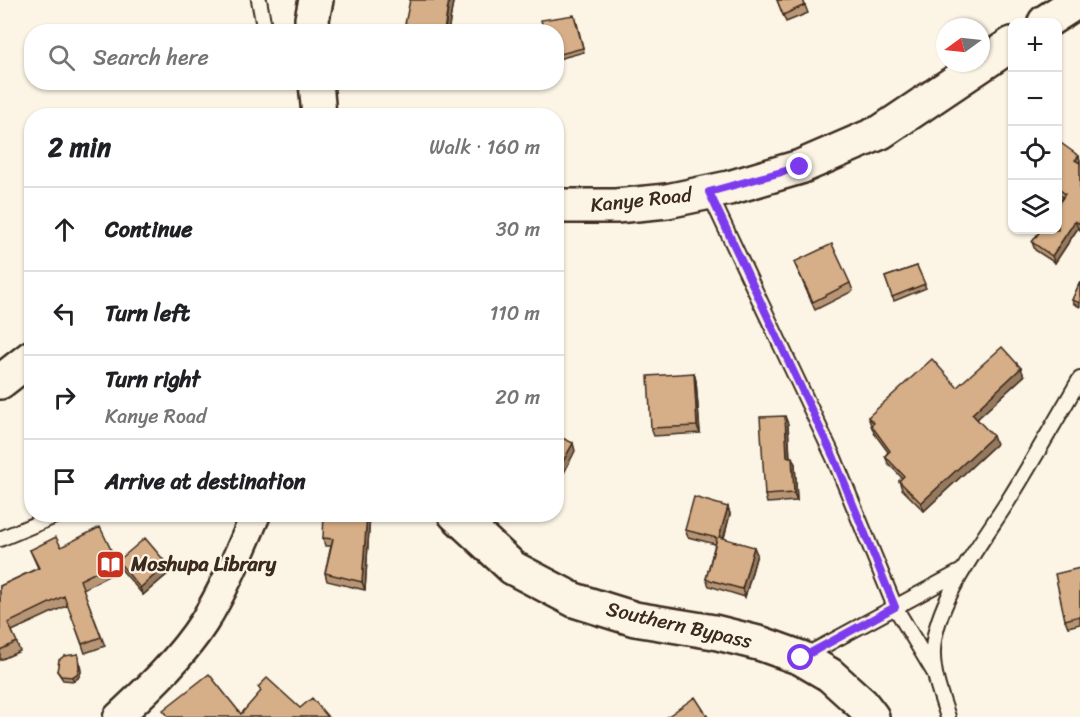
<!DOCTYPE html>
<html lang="en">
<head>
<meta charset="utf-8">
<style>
	:root { --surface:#fff; --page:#f6f6f6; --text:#202124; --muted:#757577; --line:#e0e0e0 }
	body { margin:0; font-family:Sriracha,sans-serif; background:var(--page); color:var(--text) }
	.controls { position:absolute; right:18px; top:18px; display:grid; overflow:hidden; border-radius:12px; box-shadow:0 2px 4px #0004 }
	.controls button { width:54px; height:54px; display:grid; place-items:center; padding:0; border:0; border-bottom:2px solid var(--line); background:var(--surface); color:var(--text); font:30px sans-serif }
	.compass { position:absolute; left:936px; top:18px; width:54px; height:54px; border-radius:50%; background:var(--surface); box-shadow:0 2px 4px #0004; rotate:255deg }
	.stop { position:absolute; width:18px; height:18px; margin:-14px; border:4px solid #7c3aed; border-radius:50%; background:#fff }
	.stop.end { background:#7c3aed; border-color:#fff; box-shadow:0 2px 6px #0008 }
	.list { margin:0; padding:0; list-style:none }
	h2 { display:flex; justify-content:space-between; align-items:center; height:78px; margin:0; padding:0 24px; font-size:26px }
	h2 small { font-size:20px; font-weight:400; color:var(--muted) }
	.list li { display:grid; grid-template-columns:39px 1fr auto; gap:18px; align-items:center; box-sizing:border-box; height:84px; padding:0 24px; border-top:2px solid var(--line) }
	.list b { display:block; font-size:22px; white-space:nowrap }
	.list p { margin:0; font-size:20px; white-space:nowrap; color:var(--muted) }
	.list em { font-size:20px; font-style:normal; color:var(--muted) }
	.icon { flex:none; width:33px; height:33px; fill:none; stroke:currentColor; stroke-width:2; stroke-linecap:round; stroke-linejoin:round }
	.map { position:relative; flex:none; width:1080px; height:717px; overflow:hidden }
	.search { position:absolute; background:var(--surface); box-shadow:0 2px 4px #0004; left:24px; top:24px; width:540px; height:66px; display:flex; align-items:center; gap:15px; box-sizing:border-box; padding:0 21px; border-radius:24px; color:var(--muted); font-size:22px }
	.panel { position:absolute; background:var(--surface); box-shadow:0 2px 4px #0004; left:24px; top:108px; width:540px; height:414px; border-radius:24px }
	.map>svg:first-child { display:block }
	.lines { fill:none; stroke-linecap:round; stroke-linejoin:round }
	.service-casing { stroke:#3b2a1e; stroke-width:18 }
	.minor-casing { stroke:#3b2a1e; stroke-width:33 }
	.tertiary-casing { stroke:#3b2a1e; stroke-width:38 }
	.secondary-casing { stroke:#3b2a1e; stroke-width:38 }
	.service { stroke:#fcf5e5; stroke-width:14 }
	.minor { stroke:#fcf5e5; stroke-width:28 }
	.tertiary { stroke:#fcf5e5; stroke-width:33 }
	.secondary { stroke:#fcf5e5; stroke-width:33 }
	.wall { fill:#b89674; stroke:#3b2a1e; stroke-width:1.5 }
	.shaded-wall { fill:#967a5e; stroke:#3b2a1e; stroke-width:1.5 }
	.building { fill:#d6ae87; stroke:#3b2a1e; stroke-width:1.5 }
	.route { stroke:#7c3aed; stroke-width:8 }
	.labels { text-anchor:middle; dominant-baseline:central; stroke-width:4.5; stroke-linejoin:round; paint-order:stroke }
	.street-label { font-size:20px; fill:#3b2a1e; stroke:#fcf5e5 }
	.poi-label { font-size:20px; font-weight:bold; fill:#3b2a1e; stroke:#fcf5e5; text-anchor:start }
</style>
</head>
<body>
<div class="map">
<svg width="1080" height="717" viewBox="0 0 1080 717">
	<rect width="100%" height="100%" fill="#fcf5e5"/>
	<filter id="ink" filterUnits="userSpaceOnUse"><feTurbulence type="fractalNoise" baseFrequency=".0167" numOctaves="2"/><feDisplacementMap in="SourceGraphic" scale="12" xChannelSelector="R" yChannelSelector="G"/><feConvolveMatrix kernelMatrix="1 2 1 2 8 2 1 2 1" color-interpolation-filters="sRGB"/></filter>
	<g filter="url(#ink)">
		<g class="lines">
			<defs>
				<path id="service" d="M259,0l6,32
					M709,193l125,265 61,149 40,67
					M0,539l60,-25
					M803,657l159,-86
					M948,717c-7,-21 -16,-44 -15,-67 2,-48 49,-108 75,-149 25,-40 48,-81 72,-122"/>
				<path id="minor" d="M118,717c31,-29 63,-59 86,-95 21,-34 36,-71 52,-108"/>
				<path id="tertiary" d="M313,32l-1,-13 4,-19
					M316,82l3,34
					M455,514l58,54 61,32 61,19 79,13 48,12 39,14 29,17 32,29 10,13"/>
				<path id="secondary" d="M1045,22l34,-22
					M556,206h60l51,-5 62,-13 71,-21 81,-35 131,-88
					M0,382l32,-25"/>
			</defs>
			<use href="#service" class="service-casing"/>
			<use href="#minor" class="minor-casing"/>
			<use href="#tertiary" class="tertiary-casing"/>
			<use href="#secondary" class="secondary-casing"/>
			<use href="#service" class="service"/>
			<use href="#minor" class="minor"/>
			<use href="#tertiary" class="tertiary"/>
			<use href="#secondary" class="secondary"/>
		</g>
		<path class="wall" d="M777,0h26l5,13 -22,9z
			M453,2l-5,30 -40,-1 -3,-7z
			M576,19l8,33 -26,7 -1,-4z
			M1058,141l22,19v70l-2,-2 -23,35 -20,-13 -3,-8 31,-45 -5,-3z
			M794,262l56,21 3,8 -38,19z
			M917,266l9,22 -32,13 -9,-24z
			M1080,282v25l-6,-3 -2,-4z
			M694,373l2,8 4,52 -46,3 -3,-8z
			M1024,376l-47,43 19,25 -72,67 -22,-22 -3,-8 3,-3 -14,-15 -3,-7 3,-4 -14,-19 -6,-16 89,-30z
			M788,424l2,33 5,7 2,37 -30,2 -2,-8z
			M728,507l2,7 -6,24 33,16 -12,43 -36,-11 -3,-7 9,-35 -27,-7 -3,-7z
			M370,514l-5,76 -38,-9 -2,-8 6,-27h-6l-2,-8z
			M61,547l56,15 3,8 -37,19 22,57 -20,7 -17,-48 -56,26 8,20 -20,9v-74l38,-18 -8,-18z
			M118,561l49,3 3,8 -27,23 -22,-26z
			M1080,568v56l-12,3 -3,-7z
			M78,654l1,4 2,14 -3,6 -4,3 -11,-1 -6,-9z"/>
		<path class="shaded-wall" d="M449,0h4v2l-5,30h-3z
			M1079,156l1,4v5l-5,-5z
			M1075,221l3,7 -23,35 -3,-7z
			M1021,368l3,8 -49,45 -3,-7z
			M694,373l2,8 4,52 -3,-7z
			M785,416l3,8 2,41 -3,-8z
			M993,436l3,8 -72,67 -3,-8z
			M573,443l2,8 -17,34 -2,-3v-8z
			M792,457l3,7 2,37 -3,-8z
			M728,507l2,7 -8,30 -3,-7z
			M367,514h3l-5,76 -3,-8z
			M754,547l3,7 -12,43 -3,-8z
			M167,564l3,8 -27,23 -3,-7z
			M78,654l1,4 2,14 -3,6 -4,3 -2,-4z"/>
		<path class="building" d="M410,0h39l-5,31 -39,-7z
			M777,0h26l2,5 -22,10z
			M574,15l9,33 -26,7 -1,-23h-12l-3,-12z
			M1058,141l21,15 -4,4 5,3v61l-5,-3 -23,35 -20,-14 9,-12h17v-25l7,-11 -7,-6z
			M832,244l18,39 -37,19 -19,-40z
			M917,266l8,18 -33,13 -7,-20z
			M1080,282v21l-8,-3z
			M1002,347l19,21 -49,46 21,22 -72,67 -22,-22 5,-5 -19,-20 5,-5 -19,-26 3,-2 -6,-6 64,-58 25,28z
			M694,373l3,53 -46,2 -3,-52z
			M785,416l2,41h5l2,36 -29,2 -5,-78z
			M556,435l17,8 -17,31z
			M694,497l34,10 -9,30 35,10 -12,42 -36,-10 11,-41 -32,-8z
			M324,514h43l-5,68 -37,-9 8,-34 -10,-1z
			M100,527l17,35 -37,18 21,57 -19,7 -18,-48 -56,27 9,19 -17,8v-64l39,-18 -9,-18 26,-13 5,10z
			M145,538l22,26 -27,24 -22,-27z
			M1080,568v48l-15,4 -10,-46z
			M78,654l1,14 -2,6 -5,3 -11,-1 -4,-5 2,-11 5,-4z
			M209,674l32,40 20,-23 -3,-4 9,-9 33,30 12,-10 16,19h-159l-6,-7z
			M695,697l13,20h-41z"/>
	</g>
	<g class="lines" filter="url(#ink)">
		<path class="route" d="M800,167l-91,25 125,266 61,149 -94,51"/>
	</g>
	<defs>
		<symbol id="library-square" viewBox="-11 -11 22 22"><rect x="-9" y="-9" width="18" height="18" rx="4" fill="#c8321e" stroke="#fcf5e5"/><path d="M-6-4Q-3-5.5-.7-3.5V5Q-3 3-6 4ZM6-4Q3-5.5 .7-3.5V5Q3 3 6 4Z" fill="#fff"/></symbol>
	</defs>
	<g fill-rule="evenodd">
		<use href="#library-square" x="94" y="548" width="33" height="33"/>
	</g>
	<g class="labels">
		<g class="street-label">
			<text transform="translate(641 200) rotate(-6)">Kanye Road</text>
			<text transform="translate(679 625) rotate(13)">Southern Bypass</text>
		</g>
		<g class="poi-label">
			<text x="131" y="564">Moshupa Library</text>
		</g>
	</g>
</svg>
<div class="controls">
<button>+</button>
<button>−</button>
<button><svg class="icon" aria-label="locate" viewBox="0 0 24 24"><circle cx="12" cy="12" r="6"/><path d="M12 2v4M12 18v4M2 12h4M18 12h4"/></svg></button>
<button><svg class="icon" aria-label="layers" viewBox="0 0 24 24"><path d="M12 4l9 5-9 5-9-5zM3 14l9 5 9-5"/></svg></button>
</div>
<svg class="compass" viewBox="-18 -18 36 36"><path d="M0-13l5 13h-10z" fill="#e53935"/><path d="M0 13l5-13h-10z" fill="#757577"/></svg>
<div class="stop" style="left:801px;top:658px"></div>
<div class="stop end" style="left:800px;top:167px"></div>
<div class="search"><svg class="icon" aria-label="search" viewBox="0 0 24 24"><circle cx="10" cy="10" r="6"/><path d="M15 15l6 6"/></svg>Search here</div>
<section class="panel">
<h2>2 min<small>Walk · 160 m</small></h2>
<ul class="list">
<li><svg class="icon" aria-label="ahead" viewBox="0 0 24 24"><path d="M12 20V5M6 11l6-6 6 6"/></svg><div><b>Continue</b></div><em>30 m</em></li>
<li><svg class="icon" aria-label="left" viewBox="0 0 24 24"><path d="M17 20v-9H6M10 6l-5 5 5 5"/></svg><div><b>Turn left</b></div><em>110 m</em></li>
<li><svg class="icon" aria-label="right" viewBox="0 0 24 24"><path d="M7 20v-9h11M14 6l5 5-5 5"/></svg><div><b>Turn right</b><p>Kanye Road</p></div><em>20 m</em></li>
<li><svg class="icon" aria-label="arrive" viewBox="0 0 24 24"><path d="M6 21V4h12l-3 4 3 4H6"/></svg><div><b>Arrive at destination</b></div></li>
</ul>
</section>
</div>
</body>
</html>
